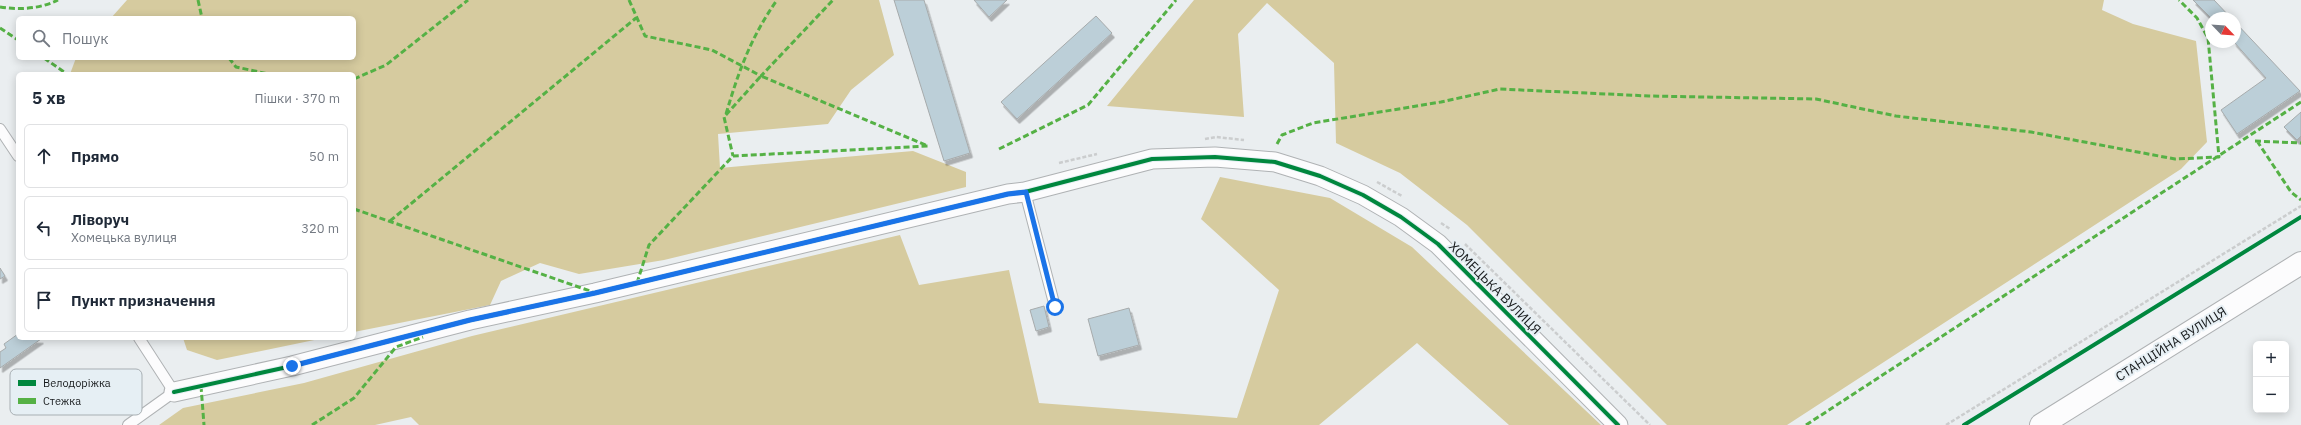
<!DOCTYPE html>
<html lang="uk">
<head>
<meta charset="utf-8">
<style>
	:root { --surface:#fff; --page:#f2f2f3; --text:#1f2937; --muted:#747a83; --line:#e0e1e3 }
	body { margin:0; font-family:"IBM Plex Sans",sans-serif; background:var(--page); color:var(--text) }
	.controls { position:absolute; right:12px; bottom:12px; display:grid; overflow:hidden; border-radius:6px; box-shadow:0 2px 10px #0003 }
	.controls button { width:36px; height:36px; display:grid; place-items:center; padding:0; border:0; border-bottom:1px solid var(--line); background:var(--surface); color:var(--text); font:20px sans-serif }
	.compass { position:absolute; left:2205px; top:12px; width:36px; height:36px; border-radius:50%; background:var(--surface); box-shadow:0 2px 10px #0003; rotate:115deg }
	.stop { position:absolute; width:12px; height:12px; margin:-9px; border:3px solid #1a73e8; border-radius:50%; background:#fff }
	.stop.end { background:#1a73e8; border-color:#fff; box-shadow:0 1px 4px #0008 }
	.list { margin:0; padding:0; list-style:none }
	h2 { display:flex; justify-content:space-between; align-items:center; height:52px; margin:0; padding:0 16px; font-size:17px }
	h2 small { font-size:13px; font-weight:400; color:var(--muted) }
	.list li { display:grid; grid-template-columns:26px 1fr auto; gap:12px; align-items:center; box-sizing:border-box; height:64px; margin:0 8px 8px; padding:0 8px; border:1px solid var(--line); border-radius:6px }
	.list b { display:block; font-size:15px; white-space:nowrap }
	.list p { margin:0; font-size:13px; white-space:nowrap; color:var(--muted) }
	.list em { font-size:13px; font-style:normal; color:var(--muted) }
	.icon { flex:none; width:22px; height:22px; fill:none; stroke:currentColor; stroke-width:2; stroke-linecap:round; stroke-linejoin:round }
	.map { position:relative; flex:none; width:2301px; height:425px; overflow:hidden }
	.search { position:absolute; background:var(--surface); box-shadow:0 2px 10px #0003; left:16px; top:16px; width:340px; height:44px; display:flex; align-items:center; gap:10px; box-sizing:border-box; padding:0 14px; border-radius:6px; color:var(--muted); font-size:15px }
	.panel { position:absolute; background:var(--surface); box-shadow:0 2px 10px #0003; left:16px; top:72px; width:340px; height:268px; border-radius:6px }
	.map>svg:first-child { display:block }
	.forest { fill:#d6cb9f }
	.building { fill:#bccfd8; stroke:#a7abac; filter:url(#shadow) }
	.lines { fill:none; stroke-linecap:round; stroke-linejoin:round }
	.lane-casing { stroke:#afb2b4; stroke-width:12 }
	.street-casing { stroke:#afb2b4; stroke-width:21 }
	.secondary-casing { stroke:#afb2b4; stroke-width:24 }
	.path { stroke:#cbcdce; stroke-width:2.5; stroke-dasharray:4 2; stroke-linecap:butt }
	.lane { stroke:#fcfcfd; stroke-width:10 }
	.street { stroke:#fcfcfd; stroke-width:19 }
	.secondary { stroke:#fcfcfd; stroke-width:22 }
	.quiet { stroke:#55b145; stroke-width:3; stroke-dasharray:6 3; stroke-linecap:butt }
	.cycleway-casing { stroke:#e6eff4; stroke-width:6 }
	.cycleway { stroke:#00873e; stroke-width:4 }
	.route { stroke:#1a73e8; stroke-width:5 }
	.labels { text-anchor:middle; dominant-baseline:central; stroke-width:4; stroke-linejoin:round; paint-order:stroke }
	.street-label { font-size:13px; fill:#16191b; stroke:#e6eff4 }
	.key { fill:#e6eff4; stroke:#a8afb3; stroke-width:1 }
	.key-label { font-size:11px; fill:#16191b }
</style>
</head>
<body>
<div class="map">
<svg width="2301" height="425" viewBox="0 0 2301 425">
	<defs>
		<filter id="shadow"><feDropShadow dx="2.5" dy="4.5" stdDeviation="0" flood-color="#0004"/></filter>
	</defs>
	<rect width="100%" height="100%" fill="#eaeef0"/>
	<path class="forest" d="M127,0h752l15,55 -43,35 -23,34 -110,10 2,34 193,-17 53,21v15l-302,73 -85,14 -39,-11 -39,18 -11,24 -136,27v-258h-284l6,-16h278v-40h-243z
		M1194,0h910l-2,10 31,14 63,17 11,101 -26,27 -394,256h-120l-200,-200 -67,-52 -64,-30 -2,-80 -67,-60 -29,31 6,83 -137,-11z
		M1220,177l110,21 82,49 189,178h-92l-92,-82 -98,82h-900l-8,-8 -36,8h-216l24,-17 121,-25 168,-47 428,-101 19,50 90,-15 30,133 198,15 42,-128 -78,-71z
		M183,338h141l-107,22 -30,-10z"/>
	<path class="building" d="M894,0h30l46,153 -26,8z
		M974,0h33l-18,17z
		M2193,0h21l17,18h-20z
		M1096,16l16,17 -95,86 -16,-17z
		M2235,22l65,69 -63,43 -16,-24 45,-32 -32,-36z
		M2301,112v24l-4,4 -13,-13z
		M0,268l5,8 -5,3z
		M1044,306l5,21 -13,4 -6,-21z
		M1129,308l10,37 -41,11 -10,-37z
		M18,334v4l23,1 -41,29v-16l6,-4 -2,-4z"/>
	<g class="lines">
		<defs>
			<path id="lane" d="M0,129l18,27
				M1025,192l30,115
				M128,425l46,-33 -35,-54"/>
			<path id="street" d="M174,392l118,-26 178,-46 125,-27 413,-99 17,-2 127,-33 63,-2 60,5 45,14 43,19 38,22 37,27 180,181"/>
			<path id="secondary" d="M2041,425l260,-162"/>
		</defs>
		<use href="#lane" class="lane-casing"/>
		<use href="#street" class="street-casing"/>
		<use href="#secondary" class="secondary-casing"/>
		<path class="path" d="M1205,139l11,-2 28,3
			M1059,163l38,-9
			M1377,182l25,14
			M1441,223l9,6
			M1465,244l185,181
			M1946,425l355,-219"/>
		<use href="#lane" class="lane"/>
		<use href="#street" class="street"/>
		<use href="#secondary" class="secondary"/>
		<path class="quiet" d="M198,0l4,18
			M629,0l16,36 67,14 49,26 72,-76
			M0,7c19,3 40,2 58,-7
			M0,28l18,12
			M44,58l23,16
			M229,58l7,9 33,7
			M354,79l32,-14 82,-65
			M726,114c13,-44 25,-77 51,-114
			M2255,141l46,2
			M2257,141l34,51 10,8
			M1277,144l5,-9 31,-12 128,-21 59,-13 149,7 167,3 80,17 135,16 144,27 44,-2 -11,-119 -11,-20 -18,-18
			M999,149l89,-44 88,-105
			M354,209l239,83
			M390,221l246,-203
			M637,283l12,-38 84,-89 195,-10 -167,-70 -37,41 9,39
			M201,386l3,39
			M312,425l42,-27 42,-51 27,-10
			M1806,425l495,-323"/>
		<defs>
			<path id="cycleway" d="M174,392l118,-26 178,-46 125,-27 413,-99 17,-2 127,-33 63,-2 60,5 45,14 43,19 38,22 37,27 180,181
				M1964,425l337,-208"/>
		</defs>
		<use href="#cycleway" class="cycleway-casing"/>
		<use href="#cycleway" class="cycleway"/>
	</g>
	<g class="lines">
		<path class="route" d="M292,366l178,-46 125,-27 413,-99 18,-2 29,115"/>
	</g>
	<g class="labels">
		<g class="street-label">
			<text transform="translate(1495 288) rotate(45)">ХОМЕЦЬКА ВУЛИЦЯ</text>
			<text transform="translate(2171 344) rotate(-32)">СТАНЦІЙНА ВУЛИЦЯ</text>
		</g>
	</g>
	<rect x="10" y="369" width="132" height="46" rx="6" class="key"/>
	<rect x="18" y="380" width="18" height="6" fill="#00873e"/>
	<rect x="18" y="398" width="18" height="6" fill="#55b145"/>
	<g class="key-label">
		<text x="43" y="387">Велодоріжка</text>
		<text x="43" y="405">Стежка</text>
	</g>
</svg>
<div class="controls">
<button>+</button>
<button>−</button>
</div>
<svg class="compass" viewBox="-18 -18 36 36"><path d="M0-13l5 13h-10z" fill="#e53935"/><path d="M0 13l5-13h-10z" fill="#747a83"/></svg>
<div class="stop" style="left:1055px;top:307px"></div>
<div class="stop end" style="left:292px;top:366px"></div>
<div class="search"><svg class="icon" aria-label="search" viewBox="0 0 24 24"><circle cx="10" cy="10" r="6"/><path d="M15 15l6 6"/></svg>Пошук</div>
<section class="panel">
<h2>5 хв<small>Пішки · 370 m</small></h2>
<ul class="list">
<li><svg class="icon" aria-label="ahead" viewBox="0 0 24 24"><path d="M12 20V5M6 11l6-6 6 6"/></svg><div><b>Прямо</b></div><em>50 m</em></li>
<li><svg class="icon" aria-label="left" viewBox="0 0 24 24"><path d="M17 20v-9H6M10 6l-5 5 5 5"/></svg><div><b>Ліворуч</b><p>Хомецька вулиця</p></div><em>320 m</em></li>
<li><svg class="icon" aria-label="arrive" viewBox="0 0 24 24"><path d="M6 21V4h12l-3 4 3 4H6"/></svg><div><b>Пункт призначення</b></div></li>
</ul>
</section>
</div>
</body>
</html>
